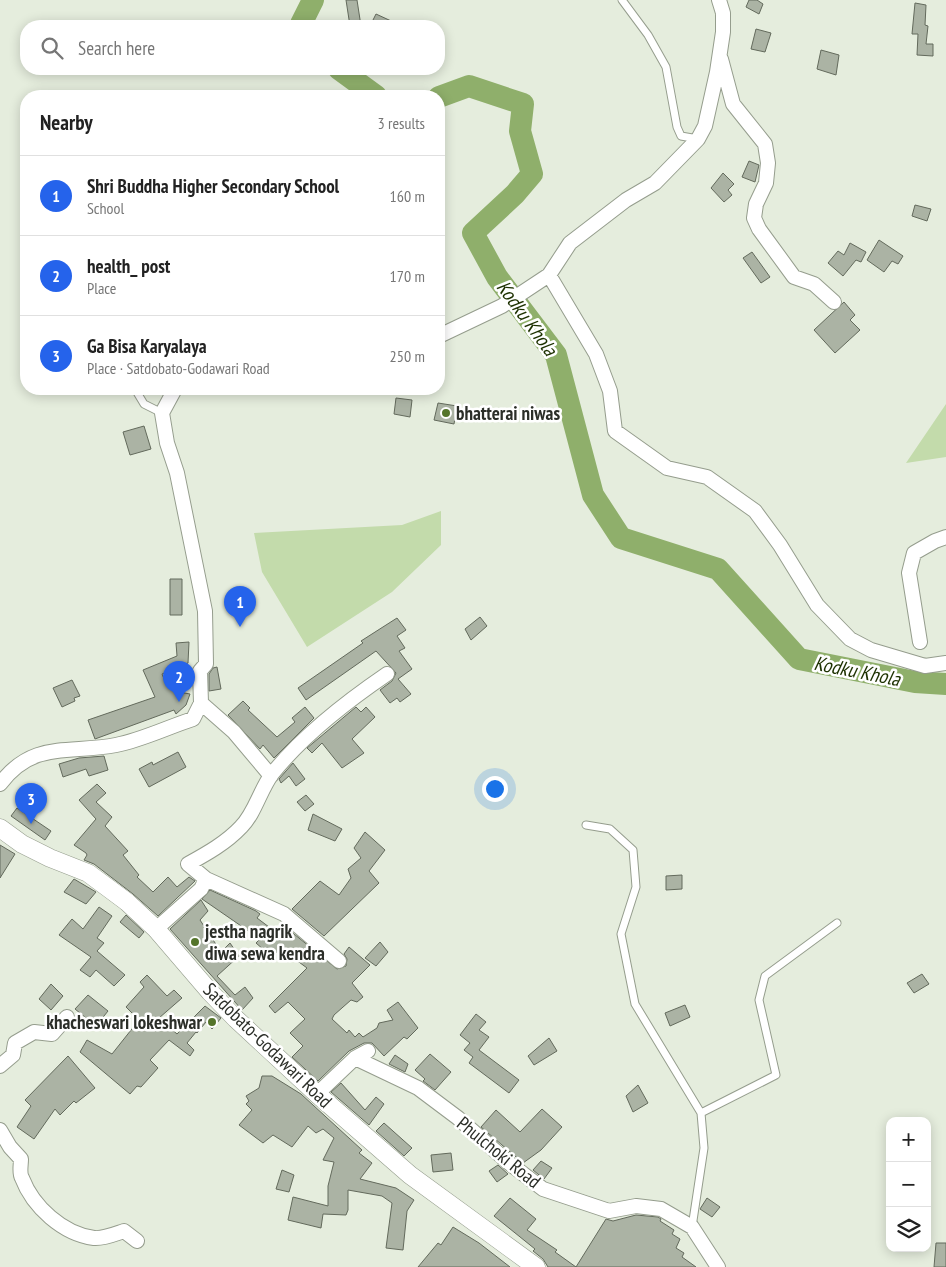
<!DOCTYPE html>
<html lang="en">
<head>
<meta charset="utf-8">
<style>
	:root { --surface:#fff; --page:#f6f6f6; --text:#222; --muted:#767676; --line:#e0e0e0; --accent:#2563eb }
	body { margin:0; font-family:"PT Sans Narrow",sans-serif; background:var(--page); color:var(--text) }
	.controls { position:absolute; right:15px; bottom:15px; display:grid; overflow:hidden; border-radius:10px; box-shadow:0 2px 12px #0003 }
	.controls button { width:45px; height:45px; display:grid; place-items:center; padding:0; border:0; border-bottom:1px solid var(--line); background:var(--surface); color:var(--text); font:25px sans-serif }
	.you { position:absolute; left:494px; top:788px; width:18px; height:18px; margin:-12px; border:4px solid #fff; border-radius:50%; background:#1a73e8; box-shadow:0 0 0 8px #1a73e833 }
	.badge { display:grid; place-items:center; width:32px; height:32px; border-radius:50%; background:var(--accent); color:#fff; font-size:16px; font-weight:700 }
	.pin { position:absolute; translate:-50% -41px; filter:drop-shadow(0 1px 2px #0008) }
	.pin::after { content:''; position:absolute; top:26px; width:18px; height:15px; background:inherit; clip-path:polygon(0 0,100% 0,50% 100%) }
	.list { margin:0; padding:0; list-style:none }
	h2 { display:flex; justify-content:space-between; align-items:center; height:65px; margin:0; padding:0 20px; font-size:21px }
	h2 small { font-size:16px; font-weight:400; color:var(--muted) }
	.list li { display:grid; grid-template-columns:32px 1fr auto; gap:15px; align-items:center; box-sizing:border-box; height:80px; padding:0 20px; border-top:1px solid var(--line) }
	.list b { display:block; font-size:19px; white-space:nowrap }
	.list p { margin:0; font-size:16px; white-space:nowrap; color:var(--muted) }
	.list em { font-size:16px; font-style:normal; color:var(--muted) }
	.icon { flex:none; width:28px; height:28px; fill:none; stroke:currentColor; stroke-width:2; stroke-linecap:round; stroke-linejoin:round }
	.map { position:relative; flex:none; width:946px; height:1267px; overflow:hidden }
	.search { position:absolute; background:var(--surface); box-shadow:0 2px 12px #0003; left:20px; top:20px; width:425px; height:55px; display:flex; align-items:center; gap:12px; box-sizing:border-box; padding:0 18px; border-radius:20px; color:var(--muted); font-size:19px }
	.panel { position:absolute; background:var(--surface); box-shadow:0 2px 12px #0003; left:20px; top:90px; width:425px; height:305px; border-radius:20px }
	.map>svg:first-child { display:block }
	.green { fill:#c3dbab }
	.lines { fill:none; stroke-linecap:round; stroke-linejoin:round }
	.river { stroke:#8faf6b; stroke-width:22 }
	.building { fill:#abb3a4; stroke:#636a5c }
	.service-casing { stroke:#959d8d; stroke-width:9 }
	.minor-casing { stroke:#959d8d; stroke-width:16 }
	.tertiary-casing { stroke:#959d8d; stroke-width:19 }
	.service { stroke:#fff; stroke-width:7 }
	.minor { stroke:#fff; stroke-width:14 }
	.tertiary { stroke:#fff; stroke-width:18 }
	.poi-dot { fill:#54742a; stroke:#fff; stroke-width:2 }
	.labels { text-anchor:middle; dominant-baseline:central; stroke-width:5; stroke-linejoin:round; paint-order:stroke }
	.poi-label { font-size:19px; font-weight:bold; fill:#2b2e28; stroke:#fff; text-anchor:start }
	.street-label { font-size:19px; fill:#2b2e28; stroke:#fff }
	.water-label { font-size:20px; font-style:italic; fill:#1d3100; stroke:#fff }
</style>
</head>
<body>
<div class="map">
<svg width="946" height="1267" viewBox="0 0 946 1267">
	<rect width="100%" height="100%" fill="#e5eddd"/>
	<path class="green" d="M946,404v53l-40,6z
		M441,511v34l-49,47 -85,55 -45,-75 -8,-39 148,-8z"/>
	<g class="lines">
		<path class="river" d="M303,26l-2,-2 12,-24
			M339,69l37,27
			M439,97l30,-11 54,18 -3,27 12,43 -17,20 -42,39 24,44 59,78 37,140 28,43 97,31 81,90 116,23 31,2"/>
	</g>
	<path class="building" d="M346,0h11l4,26h-11z
		M749,0h8l6,4 -4,10 -13,-7z
		M915,3l11,2 -1,20 3,1 -2,18h7v12l-16,-1 1,-21h-6z
		M376,14l26,12h-32z
		M756,29l15,4 -6,19 -14,-3z
		M821,50l18,5 -3,20 -19,-6z
		M749,161l10,4 -4,17 -13,-5z
		M723,173l11,11 -6,6 4,5 -8,7 -13,-14z
		M915,205l16,4 -4,12 -15,-5z
		M879,240l24,16 -5,8 -6,-3 -8,11 -17,-12z
		M850,243l16,9 -5,10 -5,-2 -13,16 -15,-13 10,-12 6,4z
		M752,252l18,25 -9,6 -18,-25z
		M844,302l11,13 -5,5 10,10 -25,23 -21,-23z
		M396,398l16,2 -2,17 -16,-3z
		M438,403l19,3 -3,18 -20,-4z
		M144,426l7,23 -21,6 -7,-23z
		M170,579h12v36h-12z
		M480,617l7,9 -16,14 -6,-11z
		M397,618l9,12 -9,6 8,12 -6,3 13,18 -14,10 13,15 -11,8 -3,-4 -7,5 -10,-13 12,-9 4,-8 -20,-22 -70,49 -8,-12 65,-45 -2,-2z
		M189,642l-1,21 -26,11 5,12 6,5 17,3 -4,11 -10,9 -2,-4 -79,29 -7,-19 67,-23 -12,-27 34,-14 -1,-13z
		M217,667l4,22 -12,2v-17l4,-6z
		M72,680l8,16 -6,2 1,3 -13,6 -9,-19z
		M243,701l7,7 -2,2 29,27 18,-15 -3,-4 13,-11 9,11 -40,40 -11,-13 -3,4 -32,-34z
		M356,707l5,5 5,-5 9,10 -23,22 12,14 -22,15 -20,-25 -10,10 -5,-5z
		M178,752l8,15 -37,20 -10,-18 13,-7 1,3z
		M104,756l4,14 -19,6 -3,-7 -23,8 -4,-13 20,-6z
		M293,763l12,16 -9,7 -7,-10 -8,7 -2,-4z
		M97,784l9,9 -10,9 16,15 -7,9 23,25 -5,4 16,20 -2,2 16,15 15,-15 9,10 12,-10 6,4 -37,35 -25,-22 -39,-30 -10,-4 3,-5 -1,-2 -12,-8 22,-26 -17,-19z
		M306,795l8,9 -9,7 -8,-9z
		M17,808l34,23 -6,9 -34,-24z
		M313,814l29,15 -7,12 -27,-11z
		M365,832l20,18 -16,21 10,12 -55,53 -32,-27 28,-28 19,14 12,-17 -3,-9 13,-11 -7,-10z
		M0,845l15,9 -15,24z
		M682,875v14l-16,1v-14z
		M74,879l22,13 -10,12 -22,-12z
		M210,890l46,21 4,3 -3,4 20,15 6,-8 54,44 9,-3 1,-7 -3,-5 5,-7 21,18 -18,18 11,14 -6,5 -6,-2 -17,15 -2,4 15,14 2,-3 6,7 4,-4 4,4 14,-9 2,-5 14,-3 -6,-10 11,-8 20,26 -11,11 -3,-2 -20,19 -12,-13h-8l-15,8 -31,30 -26,-24 11,-11 -13,-13 15,-14 -17,-17 -13,11 -6,-7 38,-38 -27,-20 -5,6 -8,-7 -3,3 -8,-7 4,-4 -58,-40z
		M201,900l7,11 -8,9 21,32 9,-9 9,13 -22,20 18,19 10,-8 8,11 -11,12 -72,-81z
		M99,907l13,9 -15,22 7,5 -7,8 28,24 -11,11 -18,-16 -6,7 -10,-7 11,-13 -32,-22 13,-16 11,10z
		M126,915l18,17 -5,6 -19,-16z
		M380,942l8,10 -12,14 -11,-8z
		M922,974l7,10 -15,9 -7,-10z
		M147,975l20,21 7,-6 8,8 -23,20 18,16 28,-28 16,12 -9,11 -6,-7 -9,11 -1,-1 -9,11 7,7 -4,6 -21,-16 -19,20 8,8 -17,19 -4,-1 -7,8 -50,-42 7,-12 25,14 27,-34 -13,-13 18,-20 -4,-5z
		M51,984l12,12 -12,14 -12,-11z
		M88,995l20,16 -12,15 -21,-17z
		M685,1005l5,12 -20,9 -5,-13z
		M476,1014l10,8 -7,8 10,7 -10,13 40,30 -10,13 -40,-30 4,-6 -9,-7 6,-7 -10,-8z
		M549,1038l8,13 -23,14 -6,-9z
		M430,1054l21,18 -16,18 -12,-9 2,-2 -10,-9z
		M395,1055l13,9 -3,8 -16,-8z
		M68,1056l27,32 -19,15 -2,-2 -14,14 -5,-6 -21,30 -17,-12 14,-21 -6,-6z
		M262,1076h10l29,18 61,56 -3,3 13,10 -12,16 36,9 18,12 -7,11 -4,39 -17,-2 6,-45 -10,-7 -34,-6v20l-2,5 -23,-1 -2,14 -33,-8 5,-23 35,9v-20l6,-24 -11,-2 11,-22 -11,-9 -7,4 -8,-7 -16,21 -19,-12 -10,8 -24,-18 13,-15 -6,-6 3,-3 -3,-5 13,-8z
		M341,1083l24,27 11,-13 8,7 -15,21 -38,-33z
		M638,1085l10,18 -15,9 -7,-16z
		M542,1109l20,18 -21,23 -18,13 -42,-36 15,-17 24,22z
		M384,1123l28,25 -8,8 -28,-25z
		M451,1153l2,17 -20,2 -2,-17z
		M541,1161l11,7 -8,11 -11,-9z
		M498,1165l10,9 -11,8 -8,-11z
		M282,1170l12,5 -5,17 -13,-3z
		M510,1198l26,21 -9,11 30,20 -2,2 21,15 30,-48 7,2 23,-6 22,2 3,2 -1,2 14,9 -2,4 8,5 -4,9 8,5 -2,4 14,10h-148l-5,-8 -10,-8 2,-2 -41,-33z
		M707,1198l13,9 -8,10 -12,-8z
		M453,1227l26,16 31,24h-92l20,-24 3,2z
		M936,1243h10v24h-12z"/>
	<g class="lines">
		<defs>
			<path id="service" d="M622,0l26,35 18,32 11,60 4,9 17,3
				M135,389l9,15 18,9
				M586,825l24,4 23,21 3,37 -15,47 14,70 66,109 3,35 -12,79
				M701,1113l75,-38 -17,-75 6,-24 72,-53"/>
			<path id="minor" d="M721,59l12,45 32,40 3,19 -2,20 -10,21 -2,14 5,11 35,48 20,7 20,18
				M549,275l47,79 14,37 5,40 52,37 40,9 48,34 25,34 37,60 33,34 21,11 54,16 21,-3
				M439,336l63,-30 47,-31 21,-32 56,-43 29,-17 43,-44 7,-13 12,-54 6,-40v-19l-4,-13
				M920,642l-11,-69 5,-20 21,-12 11,-4
				M201,703l33,29 37,44
				M0,784c33,-44 69,-30 116,-39 26,-5 52,-18 77,-26l8,-16 -1,-32 6,-7 -1,-53 -28,-138 -10,-30 -5,-30 13,-24
				M156,929l45,-40 5,-10
				M339,961l-55,-47 -78,-35 -18,-15c18,-10 38,-21 53,-37 14,-14 19,-37 31,-53 31,-39 74,-72 115,-100
				M355,1058l63,30 40,30 51,45 34,26 66,22 27,-5 25,3 31,18 26,40
				M0,1066l13,-11 2,-12 19,-11 18,2 15,-17
				M317,1094l38,-36 13,-7
				M0,1130l10,17 11,12c0,6 -2,14 1,19 11,29 41,56 72,60 9,1 21,-4 30,-7l13,10"/>
			<path id="tertiary" d="M0,828l22,16 28,14 38,15 39,29 29,27 54,63 26,27 81,75 93,81 126,92"/>
		</defs>
		<use href="#service" class="service-casing"/>
		<use href="#minor" class="minor-casing"/>
		<use href="#tertiary" class="tertiary-casing"/>
		<use href="#service" class="service"/>
		<use href="#minor" class="minor"/>
		<use href="#tertiary" class="tertiary"/>
	</g>
	<g class="poi-dot">
		<circle cx="446" cy="413" r="5"/>
		<circle cx="195" cy="942" r="5"/>
		<circle cx="212" cy="1022" r="5"/>
	</g>
	<g class="labels">
		<g class="poi-label">
			<text x="456" y="413">bhatterai niwas</text>
			<text x="205" y="931">jestha nagrik<tspan x="205" dy="22">diwa sewa kendra</tspan></text>
			<text x="202" y="1022" text-anchor="end">khacheswari lokeshwar</text>
		</g>
		<g class="street-label">
			<text transform="translate(268 1045) rotate(44)">Satdobato-Godawari Road</text>
			<text transform="translate(499 1152) rotate(39)">Phulchoki Road</text>
		</g>
		<g class="water-label">
			<text transform="translate(527 318) rotate(54)">Kodku Khola</text>
			<text transform="translate(857 671) rotate(11)">Kodku Khola</text>
		</g>
	</g>
</svg>
<div class="controls">
<button>+</button>
<button>−</button>
<button><svg class="icon" aria-label="layers" viewBox="0 0 24 24"><path d="M12 4l9 5-9 5-9-5zM3 14l9 5 9-5"/></svg></button>
</div>
<div class="you"></div>
<div class="pin badge" style="left:240px;top:627px">1</div>
<div class="pin badge" style="left:179px;top:702px">2</div>
<div class="pin badge" style="left:31px;top:824px">3</div>
<div class="search"><svg class="icon" aria-label="search" viewBox="0 0 24 24"><circle cx="10" cy="10" r="6"/><path d="M15 15l6 6"/></svg>Search here</div>
<section class="panel">
<h2>Nearby<small>3 results</small></h2>
<ul class="list">
<li><span class="badge">1</span><div><b>Shri Buddha Higher Secondary School</b><p>School</p></div><em>160 m</em></li>
<li><span class="badge">2</span><div><b>health_ post</b><p>Place</p></div><em>170 m</em></li>
<li><span class="badge">3</span><div><b>Ga Bisa Karyalaya</b><p>Place · Satdobato-Godawari Road</p></div><em>250 m</em></li>
</ul>
</section>
</div>
</body>
</html>
